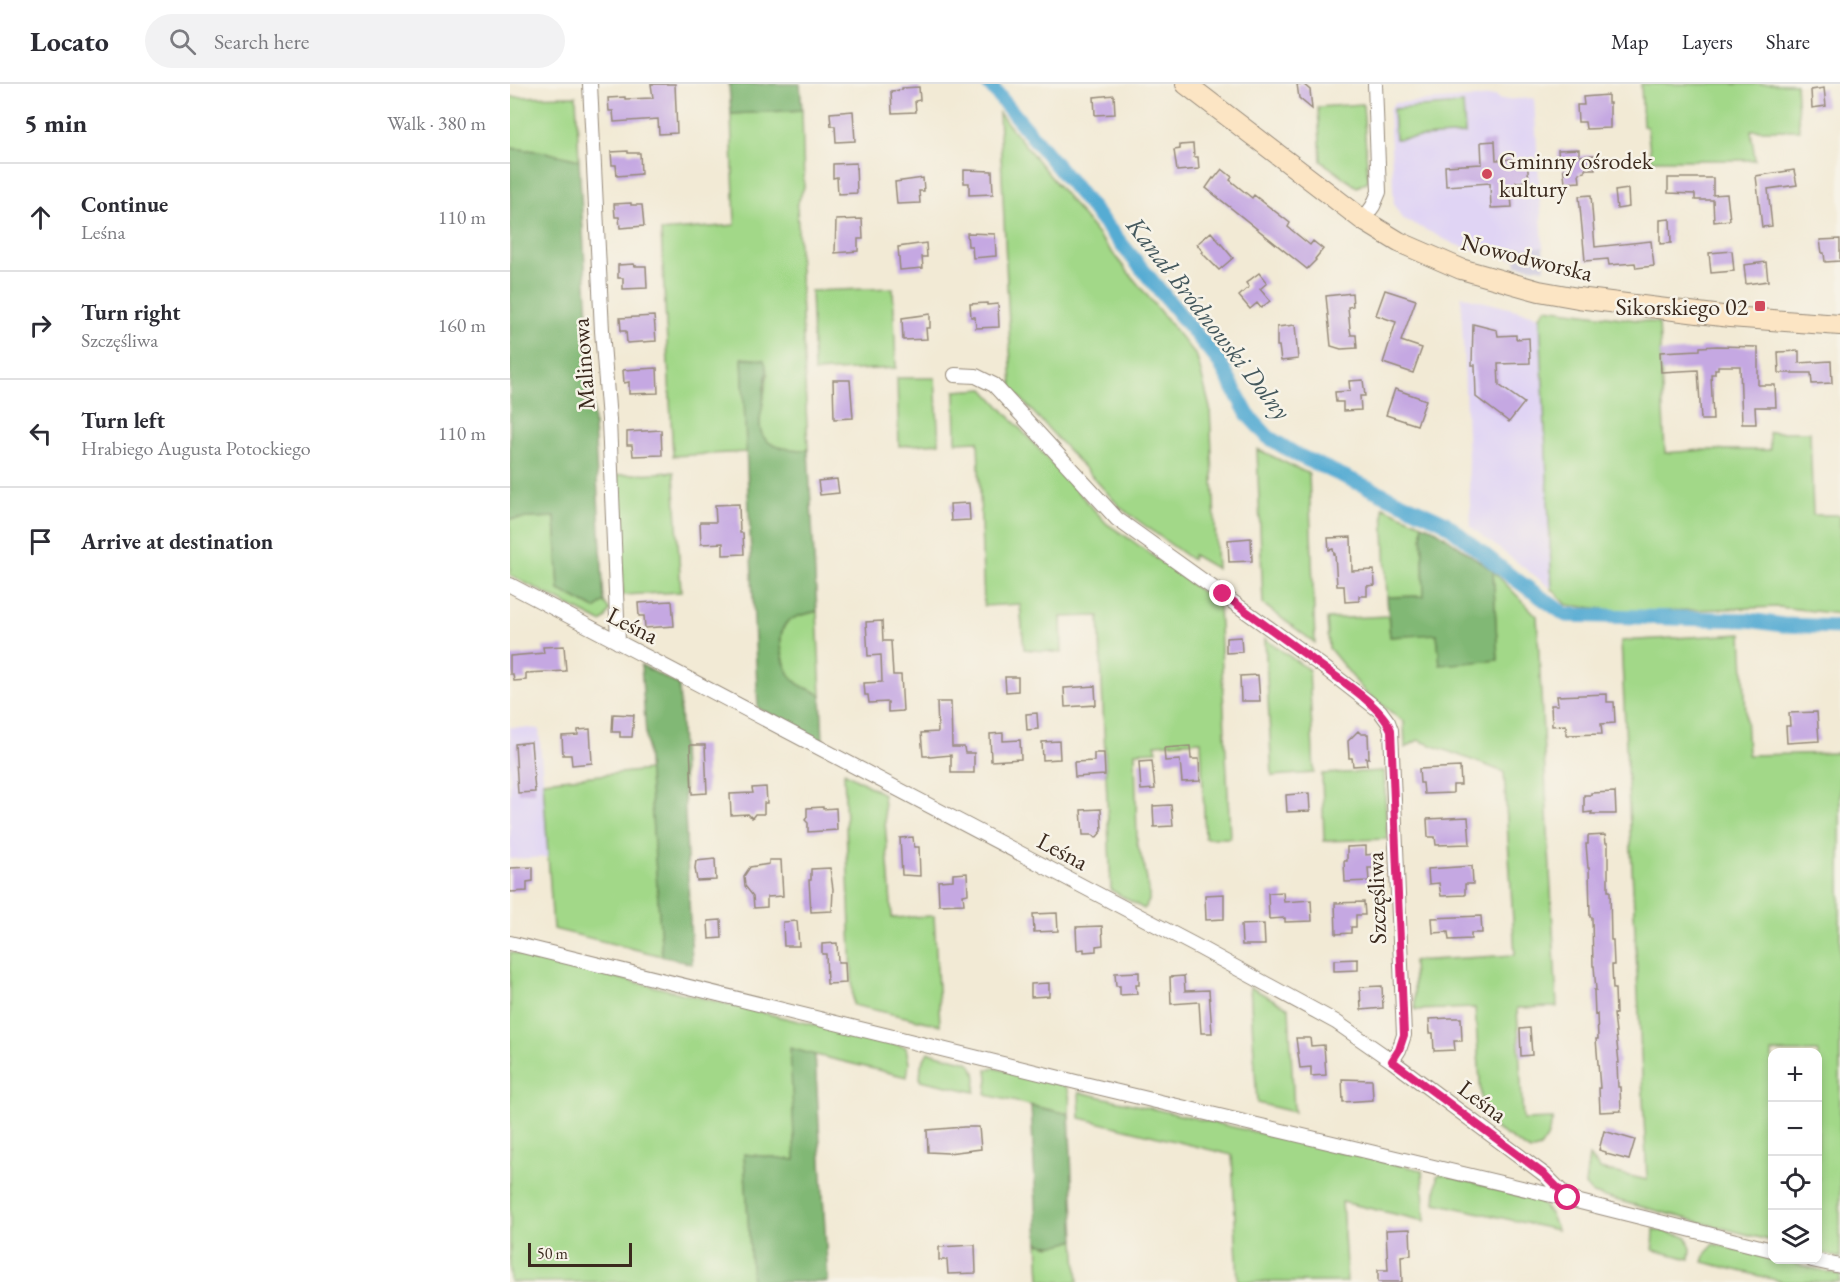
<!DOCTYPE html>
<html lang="en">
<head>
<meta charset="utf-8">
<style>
	:root { --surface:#fff; --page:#f2f2f3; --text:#2b2b33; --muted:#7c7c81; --line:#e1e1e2 }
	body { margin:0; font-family:"EB Garamond",serif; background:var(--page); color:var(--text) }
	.controls { position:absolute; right:18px; bottom:18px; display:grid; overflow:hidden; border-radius:12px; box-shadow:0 3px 9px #0003 }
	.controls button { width:54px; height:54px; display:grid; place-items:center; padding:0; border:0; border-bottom:2px solid var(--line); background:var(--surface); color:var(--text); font:30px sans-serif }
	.scale { position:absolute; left:18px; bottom:15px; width:104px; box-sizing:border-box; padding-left:6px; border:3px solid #3b2a1e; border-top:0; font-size:16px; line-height:21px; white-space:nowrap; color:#3b2a1e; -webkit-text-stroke:4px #f7f3e8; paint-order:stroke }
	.stop { position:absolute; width:18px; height:18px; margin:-14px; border:4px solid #db2777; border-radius:50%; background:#fff }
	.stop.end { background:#db2777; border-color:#fff; box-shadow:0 2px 6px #0008 }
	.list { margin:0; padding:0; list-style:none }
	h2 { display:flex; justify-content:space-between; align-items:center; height:78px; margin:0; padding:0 24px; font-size:26px }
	h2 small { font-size:20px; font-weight:400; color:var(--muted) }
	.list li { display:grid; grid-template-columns:39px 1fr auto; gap:18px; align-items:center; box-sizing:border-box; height:108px; padding:0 24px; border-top:2px solid var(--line) }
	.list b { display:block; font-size:22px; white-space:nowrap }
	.list p { margin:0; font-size:20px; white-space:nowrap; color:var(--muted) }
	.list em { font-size:20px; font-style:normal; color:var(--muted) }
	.icon { flex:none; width:33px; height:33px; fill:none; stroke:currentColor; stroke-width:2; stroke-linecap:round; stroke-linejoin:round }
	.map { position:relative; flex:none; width:1330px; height:1198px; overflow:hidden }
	header { display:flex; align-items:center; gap:36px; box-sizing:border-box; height:84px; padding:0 30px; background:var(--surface); border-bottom:2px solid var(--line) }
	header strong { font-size:28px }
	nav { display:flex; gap:33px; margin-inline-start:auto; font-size:21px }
	.search { width:420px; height:54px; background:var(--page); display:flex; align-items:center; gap:15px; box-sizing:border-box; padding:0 21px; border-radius:33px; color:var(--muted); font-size:22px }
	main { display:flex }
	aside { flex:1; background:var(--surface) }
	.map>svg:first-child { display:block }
	.built { fill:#e0d4f4 }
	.industrial { fill:#c4c0db }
	.green { fill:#a2d888; stroke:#6e8153; stroke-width:1.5 }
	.forest { fill:#81b874; stroke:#5e7149; stroke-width:1.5 }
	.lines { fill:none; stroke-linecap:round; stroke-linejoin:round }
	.canal { stroke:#56acd3; stroke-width:15 }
	.building { fill:#c5a8e2 }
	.minor-casing { stroke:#968a7a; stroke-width:16 }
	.secondary-casing { stroke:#968a7a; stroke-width:22 }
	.minor { stroke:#fff; stroke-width:14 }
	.secondary { stroke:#fce5c4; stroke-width:20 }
	.route { stroke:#db2777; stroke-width:8 }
	.poi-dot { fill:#d1495b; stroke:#f7f3e8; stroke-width:2 }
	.labels { text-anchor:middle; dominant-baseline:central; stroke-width:5; stroke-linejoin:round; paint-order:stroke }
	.poi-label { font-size:24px; fill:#3b2a1e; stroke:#f7f3e8; text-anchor:start }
	.street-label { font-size:24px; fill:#3b2a1e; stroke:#f7f3e8 }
	.water-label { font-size:26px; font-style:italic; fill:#44585d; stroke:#f7f3e8 }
</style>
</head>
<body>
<header>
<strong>Locato</strong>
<div class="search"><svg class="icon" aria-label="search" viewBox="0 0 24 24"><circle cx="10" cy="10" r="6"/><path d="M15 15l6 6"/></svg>Search here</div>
<nav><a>Map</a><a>Layers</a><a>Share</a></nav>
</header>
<main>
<aside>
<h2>5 min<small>Walk · 380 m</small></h2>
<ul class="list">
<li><svg class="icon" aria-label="ahead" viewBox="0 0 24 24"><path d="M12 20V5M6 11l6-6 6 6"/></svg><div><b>Continue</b><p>Leśna</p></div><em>110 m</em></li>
<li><svg class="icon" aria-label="right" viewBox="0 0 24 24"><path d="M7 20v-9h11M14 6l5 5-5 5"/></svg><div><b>Turn right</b><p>Szczęśliwa</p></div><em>160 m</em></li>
<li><svg class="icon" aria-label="left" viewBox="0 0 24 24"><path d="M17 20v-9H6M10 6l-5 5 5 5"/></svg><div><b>Turn left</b><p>Hrabiego Augusta Potockiego</p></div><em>110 m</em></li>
<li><svg class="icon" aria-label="arrive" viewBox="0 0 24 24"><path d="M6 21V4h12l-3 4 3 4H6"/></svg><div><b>Arrive at destination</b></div></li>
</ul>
</aside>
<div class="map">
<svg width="1330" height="1198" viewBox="0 0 1330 1198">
	<rect width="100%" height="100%" fill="#f7f3e8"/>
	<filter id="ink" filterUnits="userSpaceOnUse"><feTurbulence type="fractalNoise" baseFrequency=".0167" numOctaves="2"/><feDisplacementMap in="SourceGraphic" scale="12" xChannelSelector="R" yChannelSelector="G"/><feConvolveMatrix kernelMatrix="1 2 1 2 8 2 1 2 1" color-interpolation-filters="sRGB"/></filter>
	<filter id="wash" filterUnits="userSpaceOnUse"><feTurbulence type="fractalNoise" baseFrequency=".008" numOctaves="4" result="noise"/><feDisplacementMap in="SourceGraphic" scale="24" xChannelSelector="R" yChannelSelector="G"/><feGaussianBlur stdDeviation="1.35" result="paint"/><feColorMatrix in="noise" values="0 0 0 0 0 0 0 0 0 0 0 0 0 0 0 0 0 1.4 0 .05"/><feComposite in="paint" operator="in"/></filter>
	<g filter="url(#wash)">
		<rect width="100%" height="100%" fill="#f2ead5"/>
		<path class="built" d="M986,12l4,4 34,-2 9,149h-25l-1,13 -61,-15 -54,-27 -8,-13 -5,-95 5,-7z
			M951,212l79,20 12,273 -81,-62z
			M0,643l29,2 10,128 -39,2z"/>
		<path class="industrial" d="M1008,163h25l2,22 -29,-4z"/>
		<path class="green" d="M1131,0h155l3,46h-48l4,30h-104l-4,-33 -4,-1z
			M66,12l3,64 -34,-8 -35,-4v-51z
			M853,20l5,77 -11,6 -36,-26 -3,-54z
			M953,20l2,30 -70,5 -2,-30z
			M292,26l2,77 -7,18 11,245c-19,0 -48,-1 -48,-25 -1,-9 2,-16 3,-24 2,-9 2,-18 5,-27l-26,-16 5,94 -74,4 -12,-225 74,-6 -4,-111z
			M489,29l198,244 13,51 7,161 -24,-14 -1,5 -71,-52 -109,-119z
			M383,204l3,80 -82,4 -3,-81z
			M1036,224l113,15 6,130 38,-3h67l-1,-18h41l3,83h27v99l-61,-7 -147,5 -65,-7 -15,-16 -12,-273z
			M425,294l4,65 -40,3 -2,-68z
			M474,305l123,135 23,15 89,66 11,233h-25l-4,-97 -46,3 2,7 -22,1 2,91 8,26 4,23v9l-5,8 -33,-19 -12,-274 -38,1 1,36 -38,-4 -4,-45 -36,2 -6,-165 -22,1 -1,-51z
			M747,365l52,25 6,169 -52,-39z
			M164,388l7,120 -58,3 -6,-120z
			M873,423l39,17 2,72 -37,1z
			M45,433l4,73 36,19 9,-7 6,8 -4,8 -5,4 -91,-47v-56z
			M983,487l44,45 20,391 -40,1 6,112 30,-1 -6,19 -7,10 -10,3 -46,-30 -2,-10 -7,-103 -60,2 -2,-49 102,-6 -11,-183 -86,-32 -13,8 -1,-26 -40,-31 -35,-43 -2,-29 61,-3 2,21 47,-4 3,31 58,-4z
			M307,527l4,85c-7,-7 -17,-7 -24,-13 -14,-11 -24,-53 -7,-63 7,-5 19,-6 27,-9z
			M1232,550l6,121 92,-2v505l-22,-6v-200h-46v189l-179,-47 -8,-9 4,-29 11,13 47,11 -26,-539z
			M755,555l44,31 5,103 -42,3z
			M139,686l13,186 -109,-27 -10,-148z
			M874,687l3,68 -63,2 -2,-67z
			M334,688l39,22 9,124 42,-2 6,109 -87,-20z
			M0,868l396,95 3,16 -2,14 -116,-28 4,111 -51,-6 8,128h-242z
			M740,903l39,21 5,104 -37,-9z
			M418,968l40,10c10,8 8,19 7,30l-55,-12 1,-15z
			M484,984l70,17c8,8 5,19 5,29l-83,-19 2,-17 -1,-8z
			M569,1008l343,78 3,51 -83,-19 5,80h-109l-6,-127 -152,-37z
			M931,1090l97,26 13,15 6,15 -122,-27 2,-27z
			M1144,1145l33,8 4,12 -1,10 -37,-9z
			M565,1156l3,42h-26l-12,-3 -2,-36 12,3z
			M1204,1160l126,31v7h-56l-81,-20 3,-9z"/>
		<path class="forest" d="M219,0h71l2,26 -71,4z
			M0,64l35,4 34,8 25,442 -9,7 -36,-19 -4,-73 -45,2z
			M232,274l22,2c5,10 2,16 0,27 -1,5 0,9 -1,14 0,8 -4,15 -3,23 0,25 29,26 48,26l9,161c-9,3 -25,5 -31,12 -11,13 -3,49 11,60 7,6 17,6 24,13l2,46 -65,-34z
			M912,440l12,5 59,42 5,89 -58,5 -3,-31 -47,3 -3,-40 37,-1z
			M131,581l38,20 13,279 -30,-8z
			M280,964l25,7 13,227h-76l-8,-128 51,6z
			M521,1022l38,8 6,126c-13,5 -23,7 -37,3z"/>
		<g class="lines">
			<path class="canal" d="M479,0l231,279 28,52 20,22 29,18 147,67 67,54 55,39 183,5 34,5 57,2"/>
		</g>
		<g id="blocks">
			<path class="building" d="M141,0h24l2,49 -18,1 -1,-15 -44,3 -1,-11h-4l-1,-13 17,-1v2l28,-1z
				M787,0h6l7,6 2,19 -13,-11z
				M409,3l1,13 -5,1 1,11 -24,1 -1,-22 11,-1v-2z
				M1314,4l2,18 -14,2 -1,-18z
				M604,11l1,19 -20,1 -1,-18z
				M1098,11v8h2v25l-24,1 -1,-7h-7l-1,-17h7l-1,-8z
				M343,27l2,30 -19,1 -1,-16h-4l-1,-13z
				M985,57l1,19 19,-1v3l12,-1 2,20 -13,1v3h-6l2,22 -21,1 -1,-25 -44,3 -1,-20 37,-2 -1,-22z
				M683,60l1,13h4l1,12 -22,2 -3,-21 6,-1v-4z
				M1069,65v7l15,-1 1,14h-10v3l-6,1 1,9 -15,1 -2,-19 -4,1 -1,-15z
				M118,67v2h12l1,21 -24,2 -1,-11h-4l-1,-13z
				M346,79l1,30 -19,1 -1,-17 -4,1v-14z
				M712,85l10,8 -2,3 22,18 2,-3 36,28 -2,4 22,18 3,-4 10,8 -8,10 1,1 -9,9 -101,-81 7,-10 1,1z
				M454,86l28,1 1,23 -24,1v-12h-5z
				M1284,86l3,15 -29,4 4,37 -10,1 -6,-51z
				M413,94l1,13h-5l1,12 -23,1 -2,-22z
				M1158,94h45v17l14,-1 3,26 -16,2 -1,-22h-18v-6l-27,-1z
				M1118,105l1,18 -12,2 -2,-18z
				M1081,111l4,52 56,-6 3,25 -18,2 -1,-5 -26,2 -1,-6 -23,2 -6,-65z
				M121,119v2h11l2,21 -24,2 -1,-11h-4l-1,-13z
				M352,135l1,20h-5v12l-23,2 1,-33z
				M1160,135l1,24 -11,1v-24z
				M701,148l22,26 -14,12 -17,-17 1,-1 -6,-8z
				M457,149l28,1 1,22 -23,2 -1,-12h-4z
				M1330,155v22l-15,1 -1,-9h-2l-2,-13z
				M416,159l1,14h-5l1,11 -23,2 -2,-23z
				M1222,167l2,20 -23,2 -2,-20z
				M1256,178l2,19 -22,3 -2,-19z
				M124,180l1,2h11l1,22 -24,1v-11h-5v-13z
				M749,189l8,10 -7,6 10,12 -9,7 -4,-5 -7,6 -11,-13 10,-9 -3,-4z
				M875,206l31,10 -15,41 21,7 -9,25 -30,-10 13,-41 -20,-7z
				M842,209l1,13 -5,1 2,22 1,6h5l1,13 -16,1 -10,-3 -5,-50z
				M477,219v2l11,-1 1,23 -23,1 -1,-11h-4l-1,-13z
				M420,230v14h-4l1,11 -24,1 -1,-22z
				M144,232l2,25 -29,2 -1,-12h-5l-1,-13z
				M963,240l24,6 1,6 18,-1v4l13,-1 1,25 -32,1 1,21 25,18 -15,19 -33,-25 -1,-32h-3z
				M785,241l3,34 -17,2 -2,-15h-2v-19z
				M1207,262l41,1v38h17l1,22h-21l1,17h-14l-2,-58h-22v3h-3v5h-4l2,46h-12l-3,-50 -37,2 -1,-20 40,-2v-3z
				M1289,267v12l32,-2 1,22 -20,1 -1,-11h-32l-1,-21z
				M147,284l1,25 -29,1v-12l-5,1 -1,-13z
				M323,296h17l3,38 -19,1z
				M853,296l2,16h-5l1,14 -18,1v-9h-7l-1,-10 15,-1 -1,-10z
				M885,305l31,11 -9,25 -31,-10z
				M151,346l1,25 -29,1 -1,-11h-5v-13z
				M327,395l2,14 -19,2 -2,-14z
				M459,419l1,17 -19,1 -1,-17z
				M229,420l1,29h3l1,21 -21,1v-12l-22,1 -1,-22h16l-1,-17z
				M841,453l1,34 22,-1 1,15 -8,1v10h-8v5l-14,1 -1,-16h-7l-2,-32h-1l-1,-5 -4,1 -1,-12z
				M741,454l1,23 -23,1 -1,-22z
				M162,517l2,25 -29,2 -1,-12h-5l-1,-13z
				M372,537l1,20h8l2,34h8l2,36 -15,1v-10l-19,1 -1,-8h-3l-1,-12 18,-1 -1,-27 -13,1 -2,-34z
				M731,553l1,15 -16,1v-15z
				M54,562l2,25 -40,2v7l-12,1 -1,-7h-3v-18l34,-3 -1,-6z
				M748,591l2,26h-19l-1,-25z
				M495,593h13v14l-12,1z
				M585,602l1,19 -31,2 -1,-19z
				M1097,610v8h7l1,21 -14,1 1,10 -36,1v-10l-14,1 -1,-21h7l-1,-9z
				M427,618h14l1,45h12l1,6h9v20h-23v-18l-21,2 -2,-1h-5l-2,-23 17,-1z
				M1307,628l2,29 -32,2 -1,-17h4l-1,-13z
				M527,629l1,16 -11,1 -1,-16z
				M103,630l21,1 -2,22h-12v-5h-8z
				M80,645l2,34 -20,2 -1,-10h-8l-1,-19 16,-1v-5z
				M848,647l3,3h7l1,24h-3l1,7 -14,1 -1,-8h-3l-1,-17z
				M493,649v8l17,-1 1,19 -30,2 -1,-27z
				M549,657l1,18 -17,1 -1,-18z
				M21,658l4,50 -17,1 -3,-49z
				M180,661h15l2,48 -15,1z
				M680,662l1,13h8l1,22 -18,1 -2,-22 -15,1 -1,-13z
				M584,669h10l1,22 -30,2 -1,-15 20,-1z
				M642,677l3,28 -14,1 -2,-28z
				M950,683l1,18h-8v8l-29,1 -1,-11h-3l-1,-14z
				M256,703l1,16h-3v11h-9l-3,4 -4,-4 -17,1 -1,-21 23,-1 -1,-5z
				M1105,708l1,22h-25l1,-2 -8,1v-18h7v-2z
				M799,709l1,18 -23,1 -1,-17z
				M661,721l2,21 -19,1 -1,-21z
				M313,723v2l13,-1 1,22 -29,2v-9l-3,-3 2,-3v-9z
				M591,725l1,22 -6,7 -3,-3h-10l-2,-25z
				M958,733l2,27 -34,1 -1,-8h-7l-1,-18z
				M1095,751l1,8h2v48h2l1,49h2l1,25h-2l1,24h2l1,25h-2l5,49h-2l1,24h2l1,24 -21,1 -1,-24h1l-4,-49h2l-1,-25 -2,1 -1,-25h2l-2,-24h-1l-1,-49h-2l-1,-49h-1l-2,-24h2v-8z
				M403,753l1,10h5l1,29 -18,-1 -2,-37z
				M856,762v9l9,-1v14h-7l1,13 -24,1 -1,-21h3v-14z
				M205,775l1,21 -19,1 -2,-13 1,-7z
				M259,776h12l2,36 -16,1v10l-13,1 -1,-12 -8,-10 -1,-10 6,-9 19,-3z
				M962,782l1,18h-8v11l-24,1 -2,-13 -10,1 -1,-15z
				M23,783v14l-6,1v9l-17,1v-24z
				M320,784l3,21 -1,22 -21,1 -2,-32h2v-11z
				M457,789l1,21 -5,1 1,9 -25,1 -1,-24 15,-1v-6z
				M773,808l1,10 27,-2 1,21 -27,1v-4l-16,1 -1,-26z
				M714,810v25l-18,1 -1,-25z
				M854,818l1,13h-9v12h-5v6l-15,1 -1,-31z
				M547,829l1,18 -24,1 -1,-18z
				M971,832l1,17h-11v6l-22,1 -1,-8 -15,1 -1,-15z
				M211,836l1,18 -13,1 -1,-18z
				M287,837l2,25h-15l-1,-24z
				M754,840l1,21h-23l-1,-20z
				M592,842l1,19 -7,1v5l-12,1v-3l-7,1 -1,-23z
				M327,859l1,19h7l1,21 -19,1 -1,-30h-4v-10z
				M848,875v11l-24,1v-11z
				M629,888v13h-3l1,9 -17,1v-9h-4l-1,-13z
				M674,892l1,15 24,-1 3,43h-11l-2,-31 -28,2 -1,-27z
				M539,899v13l-18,1v-13z
				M872,902l1,22 -22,2 -1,-23z
				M941,934h10l1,23h-8l1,9 -21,1 -1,-18h-3l-1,-14z
				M1020,944l2,27 -11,1 -1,-27z
				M786,954h14l1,8 13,-1 2,30 -15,1v-9l-11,1z
				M832,995l30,1 1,20 -30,2z
				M454,1043h15l2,22 -33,4 -20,-1 -1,-22z
				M1094,1047l31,9 -6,20 -23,-6v-2l-7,-2z
				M900,1145l1,26 -10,1 1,26h-24v-12h10l-2,-40z
				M465,1161l1,28 -28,1 -1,-14h-8v-13z"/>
		</g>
	</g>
	<g filter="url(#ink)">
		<use href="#blocks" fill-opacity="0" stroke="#968a7a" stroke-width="1.5"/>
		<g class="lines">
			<defs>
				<path id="minor" d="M80,0l12,247 7,89 9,222
					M853,136l10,-14 6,-14 -4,-108
					M445,291l21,1 18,9 123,134 205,147 58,45 8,11 3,8 13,305 -5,15 -7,11
					M0,501l690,363 136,74 56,39 153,114 22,22
					M0,859l566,139 492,117 204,51
					M1302,1176l28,6"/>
				<path id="secondary" d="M676,0l177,136 36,22 62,27 78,22 39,7 152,19 110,8"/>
			</defs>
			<use href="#minor" class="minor-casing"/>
			<use href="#secondary" class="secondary-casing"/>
			<use href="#minor" class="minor"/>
			<use href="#secondary" class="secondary"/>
		</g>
	</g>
	<g class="lines" filter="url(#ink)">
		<path class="route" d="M713,510c28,21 57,42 86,63 23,18 71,46 82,73l13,305 -5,15 -7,11 153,114 23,23"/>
	</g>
	<g class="poi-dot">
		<circle cx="977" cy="90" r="6"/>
		<rect x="1244" y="216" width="12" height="12" rx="3"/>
	</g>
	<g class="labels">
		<g class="poi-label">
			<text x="989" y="76">Gminny ośrodek<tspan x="989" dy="28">kultury</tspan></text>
			<text x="1238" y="222" text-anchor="end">Sikorskiego 02</text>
		</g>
		<g class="street-label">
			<text transform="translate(1017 173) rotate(14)">Nowodworska</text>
			<text transform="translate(73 280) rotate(-94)">Malinowa</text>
			<text transform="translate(123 541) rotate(27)">Leśna</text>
			<text transform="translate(553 767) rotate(28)">Leśna</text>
			<text transform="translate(866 814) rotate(-92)">Szczęśliwa</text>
			<text transform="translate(973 1017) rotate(37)">Leśna</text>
		</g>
		<g class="water-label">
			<text transform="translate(699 234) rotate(52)">Kanał Bródnowski Dolny</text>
		</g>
	</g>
</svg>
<div class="controls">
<button>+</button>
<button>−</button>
<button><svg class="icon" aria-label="locate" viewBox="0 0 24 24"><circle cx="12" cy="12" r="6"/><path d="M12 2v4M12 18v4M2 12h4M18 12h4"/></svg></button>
<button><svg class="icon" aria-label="layers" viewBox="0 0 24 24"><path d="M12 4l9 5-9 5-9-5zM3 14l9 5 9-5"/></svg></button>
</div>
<div class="scale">50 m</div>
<div class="stop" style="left:1058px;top:1114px"></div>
<div class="stop end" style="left:713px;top:510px"></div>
</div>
</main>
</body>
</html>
